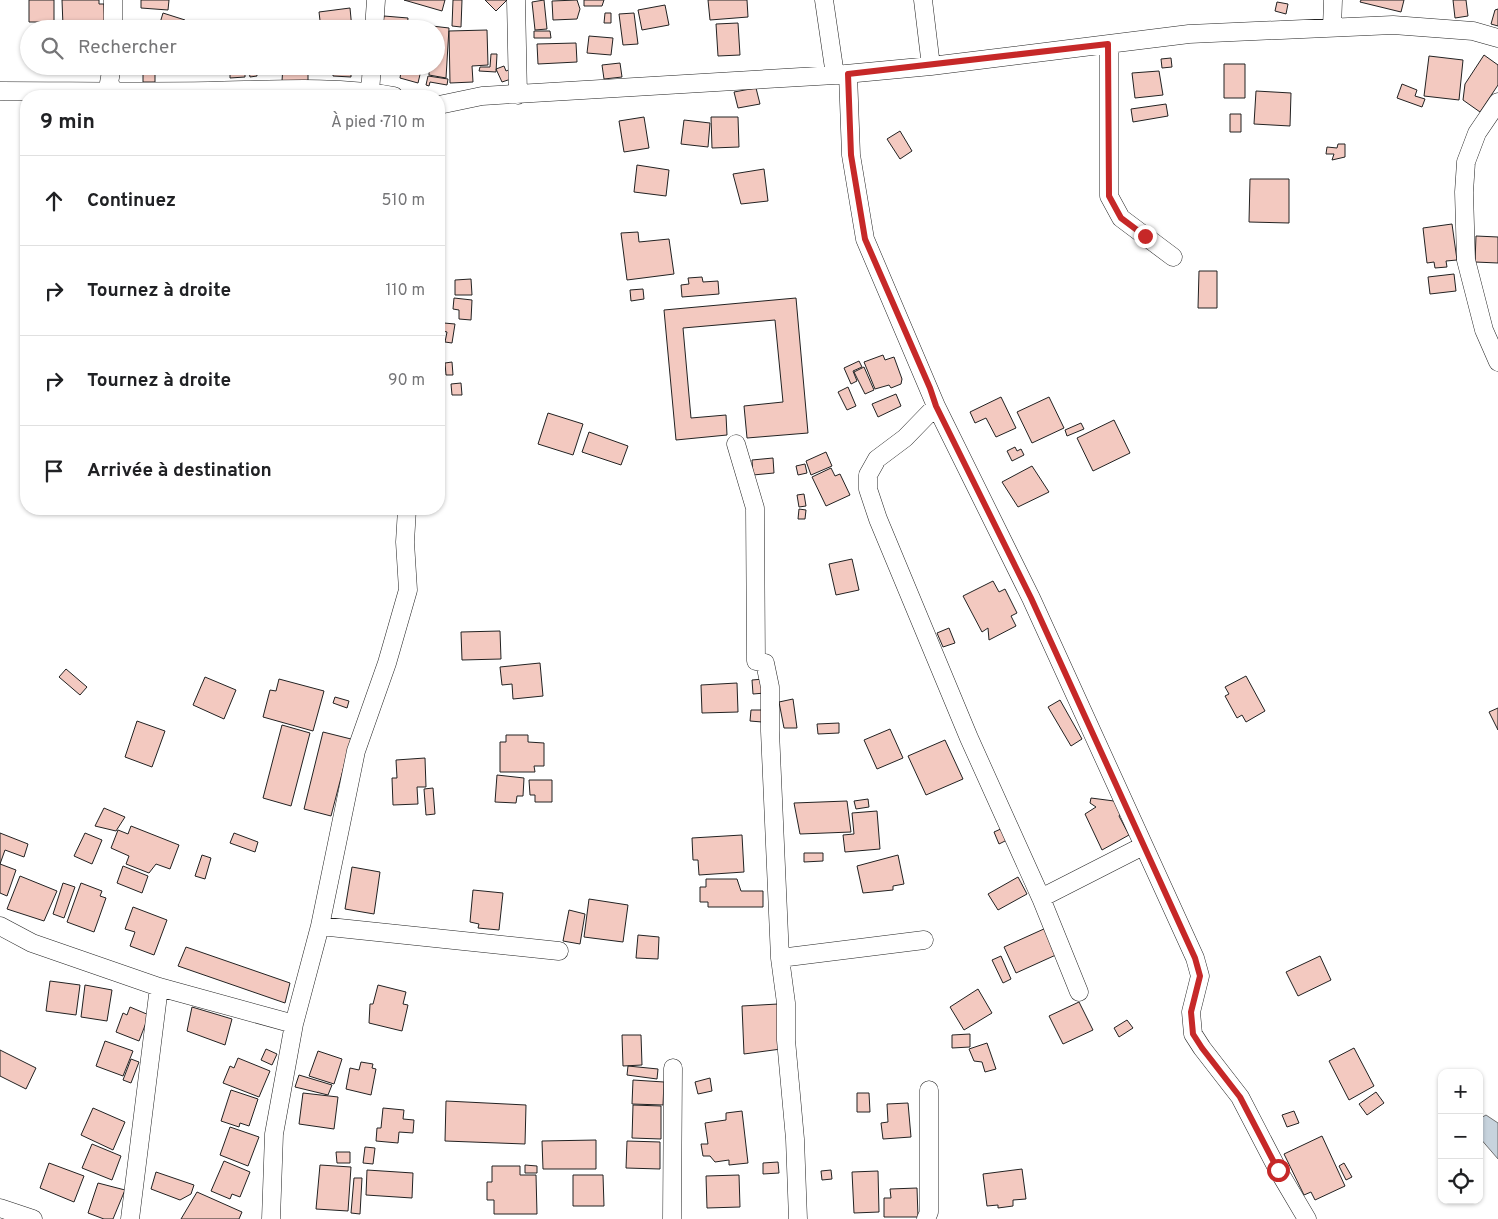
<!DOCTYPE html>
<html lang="fr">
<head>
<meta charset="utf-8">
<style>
	:root { --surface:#fff; --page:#f6f6f6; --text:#202124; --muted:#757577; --line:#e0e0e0 }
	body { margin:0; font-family:Overpass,sans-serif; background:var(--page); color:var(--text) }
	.controls { position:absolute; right:15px; bottom:15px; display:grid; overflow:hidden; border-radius:10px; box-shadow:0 1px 4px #0004 }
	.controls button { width:45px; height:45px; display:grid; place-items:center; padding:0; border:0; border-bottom:1px solid var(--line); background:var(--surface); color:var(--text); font:25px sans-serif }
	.stop { position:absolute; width:15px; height:15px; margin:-11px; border:4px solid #c62828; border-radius:50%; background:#fff }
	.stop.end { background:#c62828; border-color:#fff; box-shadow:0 1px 5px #0008 }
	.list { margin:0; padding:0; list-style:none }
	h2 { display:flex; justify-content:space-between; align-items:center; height:65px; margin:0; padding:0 20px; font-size:21px }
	h2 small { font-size:16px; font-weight:400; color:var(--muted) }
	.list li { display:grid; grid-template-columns:32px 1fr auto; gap:15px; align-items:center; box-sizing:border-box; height:90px; padding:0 20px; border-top:1px solid var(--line) }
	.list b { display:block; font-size:19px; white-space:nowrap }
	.list em { font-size:16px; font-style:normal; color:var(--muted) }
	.icon { flex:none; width:28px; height:28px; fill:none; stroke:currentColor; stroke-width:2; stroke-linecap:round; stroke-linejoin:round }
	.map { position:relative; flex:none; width:1498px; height:1219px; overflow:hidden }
	.search { position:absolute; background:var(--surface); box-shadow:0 1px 4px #0004; left:20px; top:20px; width:425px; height:55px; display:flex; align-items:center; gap:12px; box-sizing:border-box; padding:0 18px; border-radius:28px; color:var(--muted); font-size:19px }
	.panel { position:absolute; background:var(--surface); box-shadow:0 1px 4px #0004; left:20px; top:90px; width:425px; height:425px; border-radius:20px }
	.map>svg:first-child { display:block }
	.water { fill:#c7d3dd; stroke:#6f6f6f }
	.building { fill:#f3c9c0; stroke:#222 }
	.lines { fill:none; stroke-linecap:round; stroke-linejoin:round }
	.minor-casing { stroke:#222; stroke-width:19 }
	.minor { stroke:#fff; stroke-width:18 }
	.route { stroke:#c62828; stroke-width:6 }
</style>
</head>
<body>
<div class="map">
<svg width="1498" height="1219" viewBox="0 0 1498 1219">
	<rect width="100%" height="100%" fill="#fff"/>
	<path class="water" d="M1486,1115l12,8v36l-19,-22v-18z"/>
	<path class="building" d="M29,0h25v22h-25z
		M62,0h37v4h5l1,22h-42z
		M141,0h28l-1,10 -27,-2z
		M404,0h41l-3,11z
		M453,0h9l-1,27 -9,-1z
		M485,0h22l-11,11z
		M544,0l3,29 -12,1 -3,-28z
		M577,0l3,9 -3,10 -24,1 -1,-19z
		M584,0h20l-2,6h-18z
		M708,0h39l1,17 -38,3z
		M1361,0h43l-3,12 -41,-10z
		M1453,0h13l2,16 -13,2z
		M1277,2l11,2 -2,10 -11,-3z
		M665,5l4,20 -27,5 -4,-20z
		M350,8l2,21h-31l-2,-17z
		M1498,9v17l-7,-2 4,-14z
		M163,13l22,7 -3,9 -22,-6z
		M605,13h6v10h-7z
		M634,13l4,31 -15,1 -4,-31z
		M384,16l24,2 -1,11h-25z
		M738,23l2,32 -22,1 -2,-32z
		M432,26l17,2 -3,50 -17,-3v-9h7v-37h-4z
		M487,30l1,35 -16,1 1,16 -23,1 -1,-52z
		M534,31h16l1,7h-17z
		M589,36l24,2 -2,17 -24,-2z
		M576,43l1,19 -39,2 -1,-20z
		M491,54h6l-1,18 -17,-1 1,-4h10z
		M1484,55l14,10v20l-18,27 -17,-12 2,-16z
		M1429,56l34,4 -4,40 -35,-4z
		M1171,58l1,9 -10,1 -1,-9z
		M620,63l2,14 -18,2 -2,-14z
		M1224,64h21v34h-21z
		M230,66h15v11l-15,1z
		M248,66h8l1,10 -7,1z
		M283,66h25v16l-26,-1z
		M333,66h18v11l-18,-1z
		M402,66h20l-4,17 -18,-5z
		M504,66l2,5 5,-2 3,9 -12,4 -6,-13z
		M143,71h12v11h-12z
		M1159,71l4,24 -28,3 -3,-25z
		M428,76l20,3 -1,6 -17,-3 -1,4 -3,-1z
		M1402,84l15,6 -2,6 10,3 -3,8 -25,-9z
		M756,88l4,16 -22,4 -4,-16z
		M1256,91l35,2 -1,33 -36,-2z
		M1166,104l2,12 -35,6 -2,-13z
		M1230,114h11v18h-11z
		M644,117l5,31 -25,4 -5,-31z
		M711,117h27l1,30 -27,1z
		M684,120l26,3 -2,24 -27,-3z
		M900,131l12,20 -12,8 -13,-20z
		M1338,144h7v13l-13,3 2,-6h-8l1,-7 10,1z
		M637,165l32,5 -3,26 -32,-4z
		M764,169l4,32 -27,3 -8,-30z
		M1250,179h39v44l-40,-1z
		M1452,224l5,36 -11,1 1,6 -12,1 -1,-6 -7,1 -4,-35z
		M638,232l1,10 30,-3 5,35 -47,6 -6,-47z
		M1476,236l22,1v26l-23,-1z
		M1199,271h18v37h-19z
		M1454,274l2,17 -26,3 -2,-17z
		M702,277l1,5 15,-1 1,13 -37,3 -1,-12 8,-1 -1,-6z
		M471,279l1,16h-17v-15z
		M643,289l1,10 -13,2 -1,-11z
		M454,298l18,2 -1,20 -12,-1v-9l-6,-1z
		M796,298l12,135 -61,5 -3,-32 39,-4 -8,-82 -92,8 8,90 35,-3 1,20 -51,5 -12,-130z
		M444,323l11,1 -3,19 -7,-1 2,-10 -4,-1z
		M883,355l2,5 9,-3 8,22 -1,5 -10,4 -2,-3 -14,4 -11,-27z
		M859,361l3,6 -9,4 4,10 -6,3 -7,-16z
		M452,362l1,13h-7l-1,-12z
		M864,367l10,23 -9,4 -11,-22z
		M461,383l1,12h-10l-1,-11z
		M848,387l8,19 -9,4 -9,-18z
		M896,394l5,12 -23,11 -6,-13z
		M1001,397l15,31 -20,9 -10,-19 -11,5 -5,-11z
		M1049,397l15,31 -32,15 -15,-31z
		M548,413l35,11 -10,31 -35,-11z
		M1114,420l16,33 -37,18 -16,-33z
		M1081,423l3,6 -17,7 -2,-6z
		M589,432l39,14 -7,19 -39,-13z
		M1015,447l2,4 4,-2 3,6 -12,6 -5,-10z
		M826,452l6,14 -21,9 -5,-14z
		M773,458l1,15 -21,2 -1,-15z
		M805,464l2,9 -9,2 -2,-9z
		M1032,466l17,26 -31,15 -16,-25z
		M831,468l4,8 5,-2 10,21 -24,11 -14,-29z
		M804,494l2,12 -7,1 -2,-12z
		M799,509l7,1 -1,9h-7z
		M852,559l7,31 -23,5 -7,-31z
		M993,581l6,11 6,-3 12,24 -6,3 5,10 -27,14 -1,-12 -6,4 -19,-36z
		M949,628l6,15 -12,4 -6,-14z
		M500,631l1,28 -39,1 -1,-28z
		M540,663l3,33 -30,3 -1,-15 -10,1 -2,-18z
		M66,669l21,18 -7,8 -21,-18z
		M1246,676l19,35 -19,11 -4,-7 -5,3 -12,-22 4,-2 -4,-7z
		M205,677l31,13 -12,29 -31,-14z
		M279,679l45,12 -11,40 -50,-14 7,-27 6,1z
		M764,679l1,14 -12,1 -1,-14z
		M737,683l1,29 -36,1 -1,-28z
		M335,697l14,4 -2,7 -14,-5z
		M793,699l4,29h-13l-5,-26z
		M1060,700l22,39 -11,7 -23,-39z
		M1498,708v22l-9,-18z
		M751,710h12l-1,12 -12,-1z
		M137,721l28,10 -13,36 -27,-10z
		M839,723v10l-21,1 -1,-10z
		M282,725l28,8 -19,73 -28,-8z
		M890,729l13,29 -26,11 -13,-29z
		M323,732l28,7 -20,77 -27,-7z
		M506,735h22v7l16,1v23h-10l1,6h-35v-30h6z
		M945,740l18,39 -37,16 -18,-39z
		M425,758l1,29h-9l1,17 -25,1 -1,-27h5l-1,-18z
		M497,775l27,3 -1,18h-6l-1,7 -21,-1z
		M529,780h23v22h-17v-7h-5z
		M433,788l2,26 -9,1 -2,-26z
		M1091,798l23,3 7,12 -2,3 10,19 -27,15 -17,-36 11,-7 -6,-4z
		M868,799l1,8 -13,2 -2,-8z
		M847,801l4,31 -51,2 -6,-31z
		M104,808l21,9 -9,14 -21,-5z
		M877,811l3,38 -35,3 -2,-17 11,-1 -2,-21z
		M131,826l48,19 -9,24 -14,-5 -7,9 -23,-9 3,-8 -18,-8 7,-18 10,4z
		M1003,828l6,11 -10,5 -5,-12z
		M0,833l28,11 -4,13 -19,-7 -5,14z
		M85,833l17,7 -10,24 -18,-8z
		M234,833l24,9 -3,10 -25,-9z
		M742,835l2,37 -45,3 -1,-15h-5l-1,-22z
		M804,853h19v8l-19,1z
		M202,855l9,3 -6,21 -10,-3z
		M898,855l6,29 -11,2v4l-30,3 -6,-27z
		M0,864l16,6 -9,26 -7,-3z
		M123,866l25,10 -6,17 -25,-10z
		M352,867l28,5 -6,42 -29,-5z
		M20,876l37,15 -13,30 -37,-12z
		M1018,877l9,17 -29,16 -10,-16z
		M706,879h31l4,12h22v16h-55v-5h-8v-15h6z
		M63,883l12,4 -11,31 -11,-4z
		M81,883l21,8 -2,5 6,2 -12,34 -27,-10z
		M473,890l30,3 -4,37 -21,-2 1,-4 -9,-2z
		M589,899l39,6 -5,37 -39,-5z
		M133,907l34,13 -13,35 -24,-9 5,-14 -10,-3z
		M569,910l16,4 -5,30 -17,-3z
		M1046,928l12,26 -42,19 -12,-26z
		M638,935l21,2 -1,22 -22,-1z
		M186,947l104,36 -5,20 -107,-37z
		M1001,956l10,23 -8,4 -11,-23z
		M1320,956l11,24 -33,16 -12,-24z
		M50,981l30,4 -4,30 -30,-4z
		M85,985l27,5 -5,31 -26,-4z
		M378,985l28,7 -3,12 5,1 -6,26 -33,-8 1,-19h3z
		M978,989l14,24 -28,17 -14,-23z
		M1079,1002l14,28 -30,14 -14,-28z
		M778,1004l3,45 -37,5 -2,-48z
		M130,1007l19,8 -10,26 -23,-9 7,-19 4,2z
		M192,1007l40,12 -7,26 -38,-14z
		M1127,1020l6,8 -14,9 -5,-9z
		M970,1034v13l-18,1v-13z
		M622,1035h19l1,30 -19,1z
		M105,1041l28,10 -10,25 -27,-10z
		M987,1043l9,26 -11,3 -3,-10 -8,-1 -5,-12z
		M1354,1048l20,38 -25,14 -20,-39z
		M266,1049l11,5 -5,11 -11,-5z
		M0,1050l36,18 -10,21 -26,-13z
		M318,1051l24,8 -8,25 -25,-8z
		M238,1058l32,13 -11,26 -36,-14 7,-17 4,2z
		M131,1059l8,3 -8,21 -8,-3z
		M361,1062l12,2 -1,4 4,1 -5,26 -25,-6 4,-21 9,2z
		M628,1066l30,3 -1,10 -30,-4z
		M299,1075l33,10 -4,10 -33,-8z
		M710,1078l2,13 -14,3 -3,-12z
		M633,1080l31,2 -1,23 -31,-1z
		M231,1090l27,9 -9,27 -9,-3 -1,4 -18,-6z
		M1376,1092l8,11 -17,12 -8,-11z
		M303,1093l35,4 -4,32 -35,-5z
		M857,1093h12l1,19h-13z
		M446,1101l80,4 -1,39 -80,-3z
		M908,1103l3,34 -28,2 -2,-16 7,-1 -1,-18z
		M633,1105l28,1v33l-29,-1z
		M93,1108l32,14 -12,28 -32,-15z
		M383,1108l21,2 -1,9 11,1 -1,13 -14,-1 -1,11 -22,-2 1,-13h4z
		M742,1111l6,52 -19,2v-5l-14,2 -5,-6h-7l-2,-12h7l-3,-21 21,-3v-7z
		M1294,1111l5,12 -12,4 -5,-12z
		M230,1127l29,10 -11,29 -28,-11z
		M1322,1136l23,50 -30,14 -4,-8 -7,3 -20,-41z
		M596,1140v29h-53l-1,-28z
		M627,1141l33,1v27l-34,-1z
		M92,1144l29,12 -9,24 -30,-12z
		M365,1147l10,1 -2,16 -10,-1z
		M336,1152h14v11h-13z
		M224,1161l26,11 -10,25 -8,-3 -2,5 -19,-8z
		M778,1162l1,11 -16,1v-11z
		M49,1163l35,13 -10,26 -34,-14z
		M1344,1163l8,14 -6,3 -7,-14z
		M320,1165l31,2 -3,44 -32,-2z
		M525,1165l12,1v7h-12z
		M492,1166h28v9h16l1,39h-43v-14h-7v-18h5z
		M1022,1169l4,30 -13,1v6l-15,2v-3l-11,1 -4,-32z
		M367,1170l46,3 -1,25 -46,-3z
		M831,1170l1,9 -10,1 -1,-9z
		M878,1171l1,41 -25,1 -2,-41z
		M156,1172l38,13 -3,9 -11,6 -29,-11z
		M573,1175h30l1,31h-31z
		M739,1175l1,32 -33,1 -1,-32z
		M354,1178h8l-2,36 -9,-1z
		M98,1183l27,7 -12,29h-9l-16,-6z
		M917,1188l1,29h-34v-19h7l-1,-9z
		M197,1192l45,20 -3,7h-58z"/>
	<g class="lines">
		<defs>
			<path id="minor" d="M516,0l2,95
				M824,0l11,75
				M923,0l8,66
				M1332,28l1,-28
				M113,29v-29
				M374,29l2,-29
				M1109,44v152l12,22 52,39
				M112,66l-3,17 6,9
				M848,74l3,81 14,84 71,167 95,192 164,360 5,18 -9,36 2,22 9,14 38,49 38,73 29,49
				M0,91c70,0 139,1 209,0 60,-1 125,-6 185,5
				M370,92l2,-26
				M1498,102l-21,31 -11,29 -2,30 2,68 18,70 14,32
				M439,105l43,-9 353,-21 96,-9 258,-32 204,-9 80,6 25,7
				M936,406l-31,32 -28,21 -9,16v14l10,30 91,219 72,160 38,94
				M736,444l19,64 1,153 9,2 5,24v44l10,227 6,45v37l9,99 3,80
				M1041,898l102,-52
				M0,926l32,17 127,44 135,37
				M320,926l239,25
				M780,958l144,-18
				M0,1208l33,11
				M130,1219l29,-232
				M271,1219l3,-85 20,-110 26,-98 36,-175 31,-88 21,-73 -3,-48 2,-33
				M672,1219l1,-151
				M926,1219l3,-7v-122"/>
		</defs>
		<use href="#minor" class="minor-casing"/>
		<use href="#minor" class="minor"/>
	</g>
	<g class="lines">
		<path class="route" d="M1145,236l-24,-18 -12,-22 -1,-152 -260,30 3,81 14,84 65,149 6,18 95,192 164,360 5,18 -9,36 2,22 9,14 38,49 38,73"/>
	</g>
</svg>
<div class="controls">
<button>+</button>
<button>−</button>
<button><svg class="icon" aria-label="locate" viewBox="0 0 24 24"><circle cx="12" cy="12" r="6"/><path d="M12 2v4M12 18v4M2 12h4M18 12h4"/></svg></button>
</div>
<div class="stop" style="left:1278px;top:1170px"></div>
<div class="stop end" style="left:1145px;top:236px"></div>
<div class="search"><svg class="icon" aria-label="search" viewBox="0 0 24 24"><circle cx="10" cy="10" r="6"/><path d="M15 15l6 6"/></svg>Rechercher</div>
<section class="panel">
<h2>9 min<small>À pied · 710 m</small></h2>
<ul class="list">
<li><svg class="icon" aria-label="ahead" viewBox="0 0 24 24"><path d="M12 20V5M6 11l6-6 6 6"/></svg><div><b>Continuez</b></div><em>510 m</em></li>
<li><svg class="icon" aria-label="right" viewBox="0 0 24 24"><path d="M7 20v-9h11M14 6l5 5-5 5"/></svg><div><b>Tournez à droite</b></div><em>110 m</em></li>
<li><svg class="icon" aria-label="right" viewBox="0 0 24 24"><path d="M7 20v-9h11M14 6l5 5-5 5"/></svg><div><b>Tournez à droite</b></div><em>90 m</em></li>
<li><svg class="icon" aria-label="arrive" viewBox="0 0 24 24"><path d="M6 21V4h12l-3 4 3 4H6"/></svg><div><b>Arrivée à destination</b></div></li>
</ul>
</section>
</div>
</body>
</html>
